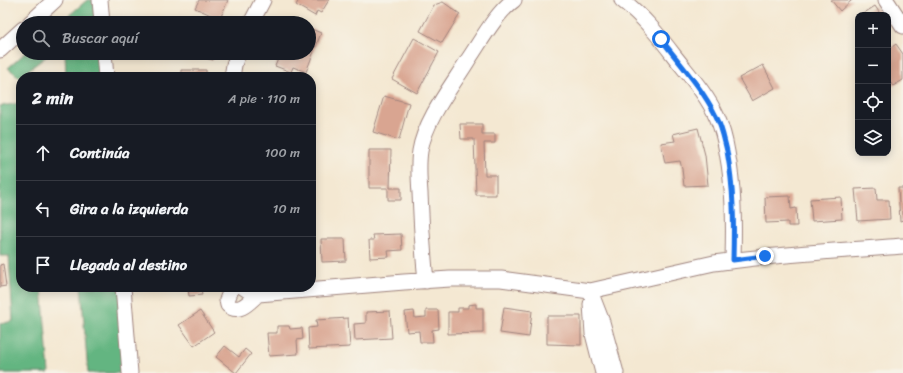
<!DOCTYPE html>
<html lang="es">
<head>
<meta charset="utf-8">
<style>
	:root { --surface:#171b24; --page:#242831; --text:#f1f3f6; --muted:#9ea1a6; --line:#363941 }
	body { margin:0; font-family:Sriracha,sans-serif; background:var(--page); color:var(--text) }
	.controls { position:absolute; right:12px; top:12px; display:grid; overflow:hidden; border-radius:8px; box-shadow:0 2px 10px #0003 }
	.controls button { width:36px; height:36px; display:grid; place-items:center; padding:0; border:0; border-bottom:1px solid var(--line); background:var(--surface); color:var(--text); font:20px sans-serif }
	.stop { position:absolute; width:12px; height:12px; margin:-9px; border:3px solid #1a73e8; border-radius:50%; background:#fff }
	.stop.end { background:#1a73e8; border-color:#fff; box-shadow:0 1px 4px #0008 }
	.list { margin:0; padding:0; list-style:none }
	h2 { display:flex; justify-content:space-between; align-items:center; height:52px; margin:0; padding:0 16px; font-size:17px }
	h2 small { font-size:13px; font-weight:400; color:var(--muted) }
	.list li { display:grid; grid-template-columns:26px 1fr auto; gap:12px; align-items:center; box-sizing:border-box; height:56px; padding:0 16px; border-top:1px solid var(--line) }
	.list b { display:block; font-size:15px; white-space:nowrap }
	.list em { font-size:13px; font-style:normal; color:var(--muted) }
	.icon { flex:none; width:22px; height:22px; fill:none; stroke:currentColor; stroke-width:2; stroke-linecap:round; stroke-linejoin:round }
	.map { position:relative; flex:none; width:903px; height:373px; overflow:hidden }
	.search { position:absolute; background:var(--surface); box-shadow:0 2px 10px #0003; left:16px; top:16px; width:300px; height:44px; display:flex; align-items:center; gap:10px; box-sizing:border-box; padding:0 14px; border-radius:22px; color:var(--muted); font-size:15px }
	.panel { position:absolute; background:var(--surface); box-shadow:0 2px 10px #0003; left:16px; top:72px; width:300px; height:220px; border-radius:16px }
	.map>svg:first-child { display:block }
	.forest { fill:#63b581; stroke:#566a56 }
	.building { fill:#d9a591 }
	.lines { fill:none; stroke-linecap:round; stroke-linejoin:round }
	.minor-casing { stroke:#9f847e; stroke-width:17 }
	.minor { stroke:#fff; stroke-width:15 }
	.route { stroke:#1a73e8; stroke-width:5 }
</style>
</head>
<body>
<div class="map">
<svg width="903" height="373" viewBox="0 0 903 373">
	<rect width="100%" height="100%" fill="#f7f3e8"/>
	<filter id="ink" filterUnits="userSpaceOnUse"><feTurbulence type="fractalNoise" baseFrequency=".025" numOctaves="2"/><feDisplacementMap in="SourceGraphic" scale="8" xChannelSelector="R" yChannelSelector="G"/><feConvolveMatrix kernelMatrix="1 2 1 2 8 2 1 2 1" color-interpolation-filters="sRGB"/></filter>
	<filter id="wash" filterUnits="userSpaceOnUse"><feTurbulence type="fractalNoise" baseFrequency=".012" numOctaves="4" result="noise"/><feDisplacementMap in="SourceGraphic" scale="16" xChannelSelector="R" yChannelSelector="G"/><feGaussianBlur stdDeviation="0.9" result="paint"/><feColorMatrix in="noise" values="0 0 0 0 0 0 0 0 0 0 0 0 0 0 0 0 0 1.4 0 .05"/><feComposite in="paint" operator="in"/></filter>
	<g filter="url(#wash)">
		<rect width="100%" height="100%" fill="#f4e8d2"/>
		<path class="forest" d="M87,0h16l2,23h-45z
			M25,53h26l-32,24 -11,-9z
			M65,53h42l2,24h-43z
			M21,103v184h21l7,86h-49v-49l13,-3 -4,-65h-9v-150z
			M81,287h44l6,86h-43z"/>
		<g id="blocks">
			<path class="building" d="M199,0h29l-8,19 -25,-11z
				M299,0h30l-8,13 -4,-2 -2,5 -19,-11z
				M831,0h21l-12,11z
				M443,2l17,12 -18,29 -22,-12 14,-26z
				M875,6l6,9h-20z
				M309,28l12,5 -15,39 -13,-5 -2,5 -16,-6 6,-13h28z
				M414,38l25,14 -22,41 -25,-14z
				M896,44l7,10v26l-10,6 -5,-7v-29z
				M186,53h29l-2,7z
				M763,65l12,23 -23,13 -13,-23z
				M181,70h25v7h-25z
				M384,96l25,7 -10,37 -26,-8z
				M460,124h22v10h13v9h-11l1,32h11v20h-20l-2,-56h-13z
				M698,128l7,27 3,30 -24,1 -2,-17 -2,-8 -15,2 -4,-20 14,-2 -2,-7z
				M369,150h22l-1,38h11v12h-13v-12h-19z
				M876,188l1,12h12l1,19 -32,2 -3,-32z
				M898,188h5v32l-3,1z
				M790,196l1,13 5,-1 1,18h-9v-4l-22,1 -1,-26z
				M841,197l1,22 -30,2 -2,-22z
				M401,234l1,16 -14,1 1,6 -19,1 -1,-18h5l-1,-5z
				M321,239h24l1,22 -24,1z
				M3,264l3,22 -6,1v-22z
				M188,287h13l1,8 -13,1z
				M476,304v4h7v25l-35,1v-22h10v-4h10v-3z
				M504,307l28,4 -3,26 -29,-4z
				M426,310h12l1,19 -7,1 1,12h-13l-1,-11 -12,1 -2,-20 9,-1 1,7 11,-1z
				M200,311l14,21 -20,14 -15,-21z
				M390,311l2,27 -37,2 -1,-16 12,-1v-11z
				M547,316h34v29l-34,-1z
				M348,318l2,29 -41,2 -1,-21 9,-1 -1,-7z
				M277,326h12l1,3 12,-1 1,11 -6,1 1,14 -29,2 -2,-23h10z
				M225,346l14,11 6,-8 6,5 -15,19 -20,-16z"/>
		</g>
	</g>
	<g filter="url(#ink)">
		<use href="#blocks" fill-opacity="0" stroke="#9f847e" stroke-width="1"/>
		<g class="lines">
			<defs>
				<path id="minor" d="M100,0l2,23
					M622,0c21,16 37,36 53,57 15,19 32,38 42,60 5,11 8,23 10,35 7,37 7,71 6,108
					M886,0l17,26
					M30,23l25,-23
					M251,23l12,-23
					M0,50l23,-21
					M104,53l2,24
					M232,77l2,-12 4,-12
					M426,281c-3,-30 -5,-59 -6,-88 -1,-13 -2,-29 0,-42 5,-31 32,-65 48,-91 13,-19 28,-47 46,-60
					M123,287l7,86
					M232,287l-5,13 1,5c11,10 22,-4 30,-11
					M243,287l6,4 9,3 146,-12 46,-3h51l89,12 124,-28c62,-9 126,-12 189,-17
					M590,291l12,31 14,51
					M591,304l2,30 10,39"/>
			</defs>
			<use href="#minor" class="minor-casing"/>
			<use href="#minor" class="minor"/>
		</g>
	</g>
	<g class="lines" filter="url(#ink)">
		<path class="route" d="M661,39c19,25 41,49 55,77 6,11 8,23 11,35 7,38 7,71 6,109l32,-4"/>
	</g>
</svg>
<div class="controls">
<button>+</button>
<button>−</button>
<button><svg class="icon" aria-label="locate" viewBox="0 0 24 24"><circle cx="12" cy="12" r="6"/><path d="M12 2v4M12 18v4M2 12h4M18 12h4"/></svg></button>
<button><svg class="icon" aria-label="layers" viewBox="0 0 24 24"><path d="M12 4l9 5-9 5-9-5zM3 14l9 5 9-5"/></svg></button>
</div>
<div class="stop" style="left:661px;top:39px"></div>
<div class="stop end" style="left:765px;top:256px"></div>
<div class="search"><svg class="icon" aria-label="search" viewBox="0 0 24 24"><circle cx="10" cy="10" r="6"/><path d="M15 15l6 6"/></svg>Buscar aquí</div>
<section class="panel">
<h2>2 min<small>A pie · 110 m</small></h2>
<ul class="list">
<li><svg class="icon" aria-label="ahead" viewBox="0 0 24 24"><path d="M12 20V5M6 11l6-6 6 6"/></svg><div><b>Continúa</b></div><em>100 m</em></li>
<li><svg class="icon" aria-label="left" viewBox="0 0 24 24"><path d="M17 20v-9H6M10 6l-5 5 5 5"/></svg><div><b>Gira a la izquierda</b></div><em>10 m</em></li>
<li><svg class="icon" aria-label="arrive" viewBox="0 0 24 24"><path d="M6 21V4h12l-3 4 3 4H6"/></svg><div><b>Llegada al destino</b></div></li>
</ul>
</section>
</div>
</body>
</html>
